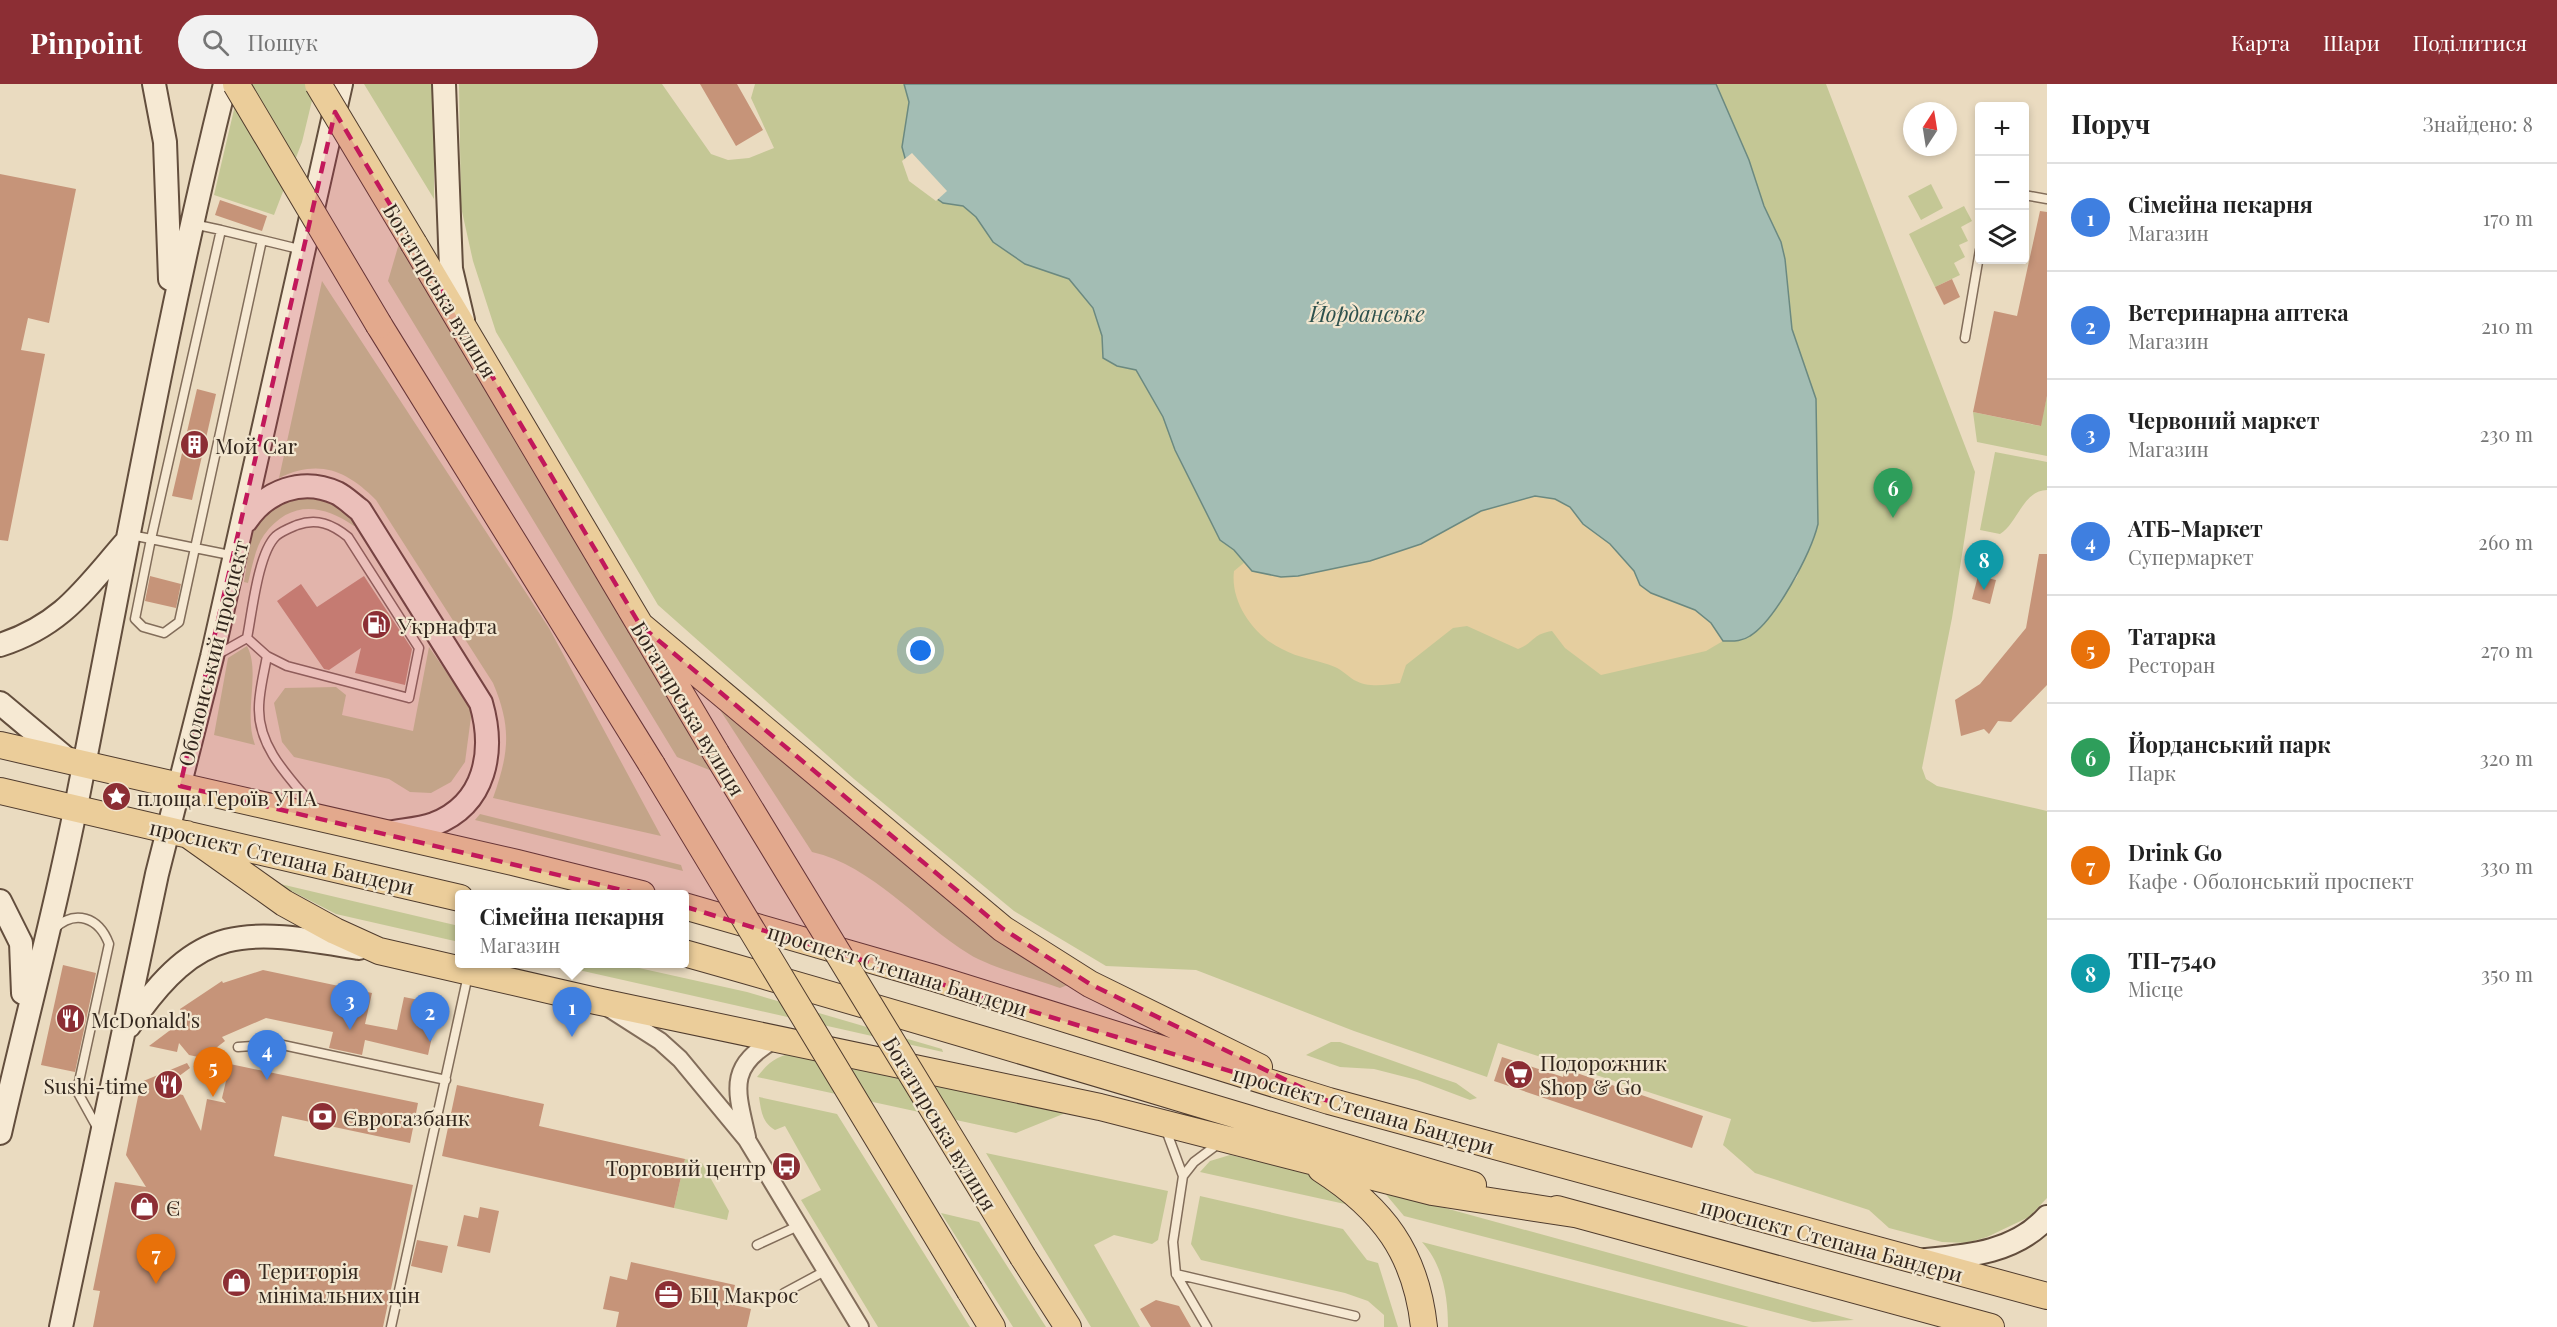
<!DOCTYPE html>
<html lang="uk">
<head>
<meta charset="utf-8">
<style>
	:root { --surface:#fff; --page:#f2f2f2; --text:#222; --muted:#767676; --line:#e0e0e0; --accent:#8c2e34 }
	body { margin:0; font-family:"Playfair Display",serif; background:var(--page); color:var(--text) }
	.controls { position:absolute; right:18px; top:18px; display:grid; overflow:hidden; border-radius:6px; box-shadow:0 3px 9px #0003 }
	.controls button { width:54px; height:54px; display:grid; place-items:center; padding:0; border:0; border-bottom:2px solid var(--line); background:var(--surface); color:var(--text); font:30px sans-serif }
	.compass { position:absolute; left:1903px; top:18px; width:54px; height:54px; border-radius:50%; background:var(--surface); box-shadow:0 3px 9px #0003; rotate:12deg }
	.you { position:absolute; left:921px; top:567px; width:21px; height:21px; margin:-15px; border:4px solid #fff; border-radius:50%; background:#1a73e8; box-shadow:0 0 0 9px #1a73e833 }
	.badge { display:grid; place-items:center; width:39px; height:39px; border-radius:50%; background:var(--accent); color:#fff; font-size:20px; font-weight:700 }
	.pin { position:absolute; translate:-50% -50px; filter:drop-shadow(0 2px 3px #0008) }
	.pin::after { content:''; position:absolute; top:32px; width:21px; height:18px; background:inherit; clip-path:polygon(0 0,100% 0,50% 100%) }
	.popup { position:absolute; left:455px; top:806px; width:234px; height:78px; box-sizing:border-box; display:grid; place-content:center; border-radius:6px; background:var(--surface); filter:drop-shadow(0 2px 4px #0005); font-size:20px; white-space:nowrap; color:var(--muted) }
	.popup b { font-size:22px; color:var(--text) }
	.popup::after { content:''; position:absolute; left:50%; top:100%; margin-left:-12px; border:12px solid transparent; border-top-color:var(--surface) }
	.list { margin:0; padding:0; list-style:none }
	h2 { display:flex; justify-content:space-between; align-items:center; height:78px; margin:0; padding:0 24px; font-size:26px }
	h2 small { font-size:20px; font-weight:400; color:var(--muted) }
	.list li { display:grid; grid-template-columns:39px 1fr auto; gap:18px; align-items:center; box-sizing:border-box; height:108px; padding:0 24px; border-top:2px solid var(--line) }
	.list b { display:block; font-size:22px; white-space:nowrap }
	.list p { margin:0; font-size:20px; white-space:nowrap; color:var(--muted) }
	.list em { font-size:20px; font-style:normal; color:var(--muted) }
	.icon { flex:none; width:33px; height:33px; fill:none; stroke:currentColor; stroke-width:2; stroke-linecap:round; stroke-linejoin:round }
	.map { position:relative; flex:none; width:2047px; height:1243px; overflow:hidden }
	header { display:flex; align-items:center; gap:36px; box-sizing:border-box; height:84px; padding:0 30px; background:var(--accent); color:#fff }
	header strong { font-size:28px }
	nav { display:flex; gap:33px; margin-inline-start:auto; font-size:21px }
	.search { width:420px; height:54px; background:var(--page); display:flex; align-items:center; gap:15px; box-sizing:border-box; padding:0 21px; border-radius:33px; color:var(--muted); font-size:22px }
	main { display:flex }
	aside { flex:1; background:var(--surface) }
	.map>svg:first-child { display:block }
	.green { fill:#c4c795 }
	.sand { fill:#e5ce9f }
	.water { fill:#a3bdb4; stroke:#6b8980; stroke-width:1.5 }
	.pier { fill:#eadbc0 }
	.building { fill:#c69479 }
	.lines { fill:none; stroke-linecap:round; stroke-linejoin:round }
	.service-casing { stroke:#826d5a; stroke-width:11 }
	.minor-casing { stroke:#826d5a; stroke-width:20 }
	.secondary-casing { stroke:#634e3d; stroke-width:26 }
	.primary-casing { stroke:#503c2e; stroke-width:28 }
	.service { stroke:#f6e9d3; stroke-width:8 }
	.minor { stroke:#f6e9d3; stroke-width:16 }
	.secondary { stroke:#f6e9d3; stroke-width:22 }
	.primary { stroke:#ebcd9a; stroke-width:26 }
	.primary-bridge-casing { stroke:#503c2e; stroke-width:28; stroke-linecap:butt }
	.primary-bridge { stroke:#ebcd9a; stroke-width:26 }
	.marked { fill:#c2185b; fill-opacity:0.2; stroke:#c2185b; stroke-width:4.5; stroke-dasharray:12 8; stroke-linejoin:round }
	.labels { text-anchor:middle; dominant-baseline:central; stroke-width:4.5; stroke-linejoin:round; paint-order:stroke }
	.street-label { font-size:21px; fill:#32261d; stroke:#f2e6cf }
	.poi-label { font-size:21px; fill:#32261d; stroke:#f2e6cf; text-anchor:start }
	.water-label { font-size:22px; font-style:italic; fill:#2d514d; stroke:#f2e6cf }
</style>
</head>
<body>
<header>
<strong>Pinpoint</strong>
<div class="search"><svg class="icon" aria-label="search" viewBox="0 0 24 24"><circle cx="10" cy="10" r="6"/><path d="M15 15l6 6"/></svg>Пошук</div>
<nav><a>Карта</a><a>Шари</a><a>Поділитися</a></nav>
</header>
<main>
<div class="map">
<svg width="2047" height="1243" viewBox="0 0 2047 1243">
	<rect width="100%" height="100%" fill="#eadbc0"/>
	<path class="green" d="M240,0h76l-14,58 -28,73 -60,-20z
		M364,0h70v115z
		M459,0h203l49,70 17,6 21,-2 25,-10 -23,-50 4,-14h149l5,18 -7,45 41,56 20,3 13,11 17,25 76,37 24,29 9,28 1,22 14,8 19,4 27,47 12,33 45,90 14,10 18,21 399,22 44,17 70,10 32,-43 19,-64v-114l-24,-70 -11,-87 -17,-36 -15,-46 -33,-76h110l149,388 -23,146 -30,150 4,11 11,7 110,25v387l-18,19 -42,20 -21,6 -24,-1 -53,-14 -20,-18 -114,-37 -32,-28 8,-26 -233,-76 -11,34 -133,-46 -158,-61 -90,-4 -92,-55 -160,-132 -196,-174 -162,-273 -23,-71 -12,-54z
		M1931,100l12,24 -22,12 -13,-24z
		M1964,122l8,15 -11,6 7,14 -9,4 6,12 -11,6 6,12 -25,12 -26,-53z
		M400,156l317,533 -40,-16 -289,-476z
		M322,197l227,347 112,208 -168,-38c16,-45 19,-70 0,-115l-117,-183c-30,-30 -57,-41 -97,-22z
		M2047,312v60l-70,-14 -4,-30 67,14z
		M1995,368l52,10v28c-24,0 -29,33 -47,44l-20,-4z
		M303,410l40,12 14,18 -3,2c-32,-22 -64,-26 -90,9 -9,13 -12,33 -16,48l-4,-1c1,-7 3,-16 3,-23 0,-4 -3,-6 -2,-10 1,-30 34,-46 58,-55z
		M247,562c14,26 -4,67 8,99l-41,-10 14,-77z
		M429,563l41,59 1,11 -6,45 -14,20 -20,11 -21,-1 -21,-13 -95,-22 -12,-15 -8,-39 11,-15 51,-1 10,8 -4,20 71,16z
		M711,612l285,244 74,44 -10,4c-24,-9 -71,-21 -91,-34 -52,-32 -96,-88 -157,-102z
		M480,730l201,51 2,6 -208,-51z
		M276,799l183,43v16l-123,-28z
		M552,880h69l126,28 195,57 1,3z
		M1331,958h9l101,36 15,5 21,15 -7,2 -53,-20 -43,-11 -34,-2 -34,-12z
		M798,969l270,59 -52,21 -259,-56c12,-15 21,-23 41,-24z
		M759,1013l78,17 133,213h-92l-77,-127 20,-10 -36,-64 -10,4c-13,-7 -14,-20 -16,-33z
		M986,1069l182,38 -10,49 -6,4 -38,-9 -20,10 46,82h-49z
		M1230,1071l79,18 45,33 -154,-34 10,-11z
		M685,1075l17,4 27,48 -2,9 -53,-12z
		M1383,1107l471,129 -41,2 -409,-106z
		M1200,1112l143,33 24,31 11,3 20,64h-14v-12l-16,-14 -23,-8 -144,-33 -10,-16z
		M941,1129l38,9 67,105h-33z
		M1422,1158l327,85h-301c0,-30 -5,-62 -26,-85z"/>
	<path class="sand" d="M1535,412l20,3 15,8 13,17 27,20 24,27 6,14 11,8 44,17 16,13 12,18 -17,10 -105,24 -36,-27 -13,-17c-20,3 -19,13 -34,18l-51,-23 -14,2 -47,37 -6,18c-15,2 -32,5 -46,-3 -6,-4 -12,-10 -19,-13 -17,-7 -37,-9 -53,-18 -28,-13 -52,-47 -48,-78l11,-9 7,9 29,6 89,-16 51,-17 60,-33z"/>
	<path class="water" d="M904,0h812l33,76 15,46 17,36 4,17 7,70 24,70 2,125c-7,29 -43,97 -68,112 -9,6 -17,5 -27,5l-12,-18 -16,-13 -44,-17 -11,-8 -6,-14 -24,-27 -27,-20 -13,-17 -15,-8 -20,-3 -54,15 -60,33 -51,17 -72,15 -17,1 -29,-6 -18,-21 -14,-10 -45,-90 -12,-33 -27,-47 -19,-4 -14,-8 -1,-22 -9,-28 -24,-29 -44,-15 -32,-22 -17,-25 -13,-11 -20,-3 -32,-23 -9,-33 7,-45z"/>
	<path class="pier" d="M912,69l35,38 -11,10 -27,-20 -7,-20z"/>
	<path class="building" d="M700,0h37l26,46 -27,16z
		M0,90l76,15 -27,134 -21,-5 -7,32 24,4 -37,187 -8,-1z
		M220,116l47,16 -5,15 -47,-16z
		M2040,127l7,1v184l-6,30 -68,-14 21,-101 23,5z
		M1952,195l8,18 -16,8 -9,-18z
		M197,305l19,5 -24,106 -20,-4z
		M2039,470h8v131l-36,37 -13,-1 -9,13 -5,-5 -23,7 -6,-36 25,-16 46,-56z
		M150,492l31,8 -5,24 -31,-7z
		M364,492l48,73 -7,36 -50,-12 6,-25 -32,22 -5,-1 -47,-68 24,-17 16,23z
		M1978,492l18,4 -6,24 -18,-5z
		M63,881l33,8 -21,99 -34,-7z
		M263,886l109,23 -7,31 32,6 7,-33 30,6 -6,33 4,1 -4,18 -63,-15 -3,15 -33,-7 4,-16 -67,-14 -44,19 3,4 -22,17 -14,-3 -10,-12 -2,9 -28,-6 36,-27 -5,-10 42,-28 1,2z
		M1502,973l61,20 2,-8 138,47 -11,32 -198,-67z
		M187,979l3,5 -19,14 -2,10 14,3 18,36 6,-32 19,4 -4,-5 8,-34 188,39 -8,40 -128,-27 -8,40 139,29 -30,142h-290l7,-36 -7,-1 22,-108 31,5 -20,-32 15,-73z
		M457,1001l87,19 -5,22 146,33 -11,49 -232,-52z
		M480,1123l19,4 -9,42 -33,-7 7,-31 14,3z
		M417,1156l31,6 -6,27 -31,-7z
		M631,1178l104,23 -5,19 21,5 -4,18h-131l3,-15 -16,-3 7,-33 17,4z
		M1156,1216l23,6 12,21h-40l-11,-18z"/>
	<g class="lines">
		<defs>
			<path id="service" d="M2024,111l23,4
				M221,146l41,10
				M1965,254l15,-88
				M131,451l20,4 70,-309 -28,-6
				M151,455l44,9 -16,74 -15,11 -21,-6 -8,-8z
				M235,472l-40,-8 67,-308 41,10
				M215,572l32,-18c5,-25 11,-85 29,-102 6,-5 14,-8 21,-11 20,-7 35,-1 51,12l71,111 -10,50 -122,-32 -20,-10 -20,-18
				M267,572c-3,17 -8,35 -8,52 -1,42 35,74 59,104
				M54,845c21,-20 45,-12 55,15l-32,147 21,38
				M238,963l40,-3 168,36
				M1166,1046l17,46 -10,66 3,32 31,53
				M1183,1092l11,-14 24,-18
				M757,1161l41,-19
				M1176,1190l179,42
				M784,1209l41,-22
				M391,1243l77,-352"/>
			<path id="minor" d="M610,925l50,32 20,18 67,81 113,187
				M747,1053c-11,-48 -20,-71 29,-98"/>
			<path id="secondary" d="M154,0l11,58 5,137
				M444,0l7,185 12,51
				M246,437c20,-30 56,-44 91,-28 8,4 16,12 23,17l121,193c14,48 5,101 -47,121 -14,5 -31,6 -46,9
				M0,561c62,-20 84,-55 125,-102
				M0,619l68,57
				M0,817l21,42 2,50
				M129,942c71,-105 115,-97 230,-78
				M0,1049c28,-122 61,-244 84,-368 45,-228 85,-456 141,-681
				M1925,1176c44,-4 91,-8 122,-43
				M61,1243l96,-453 55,-217 129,-573"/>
			<path id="primary" d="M414,160l302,509
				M379,241l273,440
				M640,541l363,304 87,55 169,83
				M0,661l517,118 125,31
				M0,707l460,107
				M187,750l97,69 51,28 44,20 217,50 504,106 332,85 142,22
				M684,822l250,72 395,123 718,195
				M684,869c264,74 526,155 789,232
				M1321,1085c62,40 95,84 103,158
				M1557,1125l434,118
				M1023,1173l45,70
				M970,1207l22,36"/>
		</defs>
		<use href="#service" class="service-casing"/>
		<use href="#minor" class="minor-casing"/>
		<use href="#secondary" class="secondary-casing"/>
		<use href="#primary" class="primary-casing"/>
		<use href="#service" class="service"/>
		<use href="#minor" class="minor"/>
		<use href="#secondary" class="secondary"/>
		<use href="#primary" class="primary"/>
		<defs>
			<path id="primary-bridge" d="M236,0l143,241
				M318,0l96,160
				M716,669l307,504
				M652,681l318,526"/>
		</defs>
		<use href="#primary-bridge" class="primary-bridge-casing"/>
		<use href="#primary-bridge" class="primary-bridge"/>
	</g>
	<path class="marked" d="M335,28l305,513 363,304 87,55 239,117 -673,-203 -476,-112z"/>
	<defs>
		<symbol id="building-disc" viewBox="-11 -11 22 22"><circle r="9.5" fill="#8c2e34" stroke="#f2e6cf"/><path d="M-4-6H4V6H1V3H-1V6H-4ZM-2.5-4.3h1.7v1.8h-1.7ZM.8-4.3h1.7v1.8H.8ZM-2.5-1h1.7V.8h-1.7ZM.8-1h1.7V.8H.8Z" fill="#fff"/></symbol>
		<symbol id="fuel-disc" viewBox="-11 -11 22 22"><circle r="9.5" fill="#8c2e34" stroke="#f2e6cf"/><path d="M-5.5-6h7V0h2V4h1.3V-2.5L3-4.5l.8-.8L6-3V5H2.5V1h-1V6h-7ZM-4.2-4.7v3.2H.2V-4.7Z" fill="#fff"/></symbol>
		<symbol id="sight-disc" viewBox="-11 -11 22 22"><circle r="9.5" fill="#8c2e34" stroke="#f2e6cf"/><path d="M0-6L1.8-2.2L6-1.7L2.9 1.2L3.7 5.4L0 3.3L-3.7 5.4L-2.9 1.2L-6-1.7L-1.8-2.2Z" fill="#fff"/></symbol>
		<symbol id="restaurant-disc" viewBox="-11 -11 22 22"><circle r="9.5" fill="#8c2e34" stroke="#f2e6cf"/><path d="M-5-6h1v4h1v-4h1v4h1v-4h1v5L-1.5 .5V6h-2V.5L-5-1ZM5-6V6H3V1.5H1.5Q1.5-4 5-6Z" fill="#fff"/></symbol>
		<symbol id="supermarket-disc" viewBox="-11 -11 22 22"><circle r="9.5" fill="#8c2e34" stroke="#f2e6cf"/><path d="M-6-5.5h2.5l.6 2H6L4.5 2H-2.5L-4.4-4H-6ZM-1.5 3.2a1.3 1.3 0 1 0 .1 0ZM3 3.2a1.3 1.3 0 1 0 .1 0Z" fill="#fff"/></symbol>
		<symbol id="bank-disc" viewBox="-11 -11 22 22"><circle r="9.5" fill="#8c2e34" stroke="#f2e6cf"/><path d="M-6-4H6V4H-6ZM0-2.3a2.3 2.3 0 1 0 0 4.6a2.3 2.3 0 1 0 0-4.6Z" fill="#fff"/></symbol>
		<symbol id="bus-disc" viewBox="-11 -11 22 22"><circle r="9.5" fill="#8c2e34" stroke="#f2e6cf"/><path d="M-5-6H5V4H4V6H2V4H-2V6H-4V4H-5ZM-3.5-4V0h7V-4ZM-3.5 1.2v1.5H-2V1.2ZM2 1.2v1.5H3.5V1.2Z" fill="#fff"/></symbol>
		<symbol id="shop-disc" viewBox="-11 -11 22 22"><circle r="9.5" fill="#8c2e34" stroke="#f2e6cf"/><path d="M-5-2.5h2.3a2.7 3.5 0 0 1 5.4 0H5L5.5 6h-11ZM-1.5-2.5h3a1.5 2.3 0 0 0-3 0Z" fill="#fff"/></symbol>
		<symbol id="office-disc" viewBox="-11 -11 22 22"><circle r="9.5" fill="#8c2e34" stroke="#f2e6cf"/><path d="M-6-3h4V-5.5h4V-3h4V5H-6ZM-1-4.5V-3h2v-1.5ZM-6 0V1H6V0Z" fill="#fff"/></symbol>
	</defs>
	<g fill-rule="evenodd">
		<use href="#building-disc" x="178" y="344" width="33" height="33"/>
		<use href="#fuel-disc" x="360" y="524" width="33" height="33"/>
		<use href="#sight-disc" x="100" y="696" width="33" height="33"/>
		<use href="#restaurant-disc" x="54" y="918" width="33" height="33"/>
		<use href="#supermarket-disc" x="1502" y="974" width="33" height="33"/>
		<use href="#restaurant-disc" x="152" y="984" width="33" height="33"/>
		<use href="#bank-disc" x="306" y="1016" width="33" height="33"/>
		<use href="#bus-disc" x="770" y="1066" width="33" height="33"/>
		<use href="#shop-disc" x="128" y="1106" width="33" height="33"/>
		<use href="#shop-disc" x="220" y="1182" width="33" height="33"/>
		<use href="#office-disc" x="652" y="1194" width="33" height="33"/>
	</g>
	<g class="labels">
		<g class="street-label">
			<text transform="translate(441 206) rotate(59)">Богатирська вулиця</text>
			<text transform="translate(212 569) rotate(-76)">Оболонський проспект</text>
			<text transform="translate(689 624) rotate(59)">Богатирська вулиця</text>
			<text transform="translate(282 772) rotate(13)">проспект Степана Бандери</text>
			<text transform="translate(898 885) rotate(17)">проспект Степана Бандери</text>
			<text transform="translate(1364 1025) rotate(16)">проспект Степана Бандери</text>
			<text transform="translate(941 1039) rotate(59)">Богатирська вулиця</text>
			<text transform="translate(1832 1155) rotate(15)">проспект Степана Бандери</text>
		</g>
		<g class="poi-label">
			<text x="215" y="361">Мой Car</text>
			<text x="398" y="541">Укрнафта</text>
			<text x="137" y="713">площа Героїв УПА</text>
			<text x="91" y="935">McDonald's</text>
			<text x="1540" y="978">Подорожник<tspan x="1540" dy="24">Shop &amp; Go</tspan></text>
			<text x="148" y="1001" text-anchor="end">Sushi-time</text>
			<text x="343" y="1033">Єврогазбанк</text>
			<text x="766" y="1083" text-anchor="end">Торговий центр</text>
			<text x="166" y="1123">Є</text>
			<text x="258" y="1186">Територія<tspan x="258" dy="24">мінімальних цін</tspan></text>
			<text x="690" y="1210">БЦ Макрос</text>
		</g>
		<g class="water-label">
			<text x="1367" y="229">Йорданське</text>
		</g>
	</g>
</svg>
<div class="controls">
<button>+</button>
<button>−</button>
<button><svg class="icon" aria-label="layers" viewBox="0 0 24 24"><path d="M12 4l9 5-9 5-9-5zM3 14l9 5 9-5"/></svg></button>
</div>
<svg class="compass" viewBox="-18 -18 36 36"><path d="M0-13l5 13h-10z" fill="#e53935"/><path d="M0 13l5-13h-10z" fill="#767676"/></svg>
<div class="you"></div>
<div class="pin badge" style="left:572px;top:953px;background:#3f7fe0">1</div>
<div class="popup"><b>Сімейна пекарня</b>Магазин</div>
<div class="pin badge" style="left:430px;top:958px;background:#3f7fe0">2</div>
<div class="pin badge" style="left:350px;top:946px;background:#3f7fe0">3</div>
<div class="pin badge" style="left:267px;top:996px;background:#3f7fe0">4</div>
<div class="pin badge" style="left:213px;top:1013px;background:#e8710a">5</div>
<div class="pin badge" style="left:1893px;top:434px;background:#2e9e5b">6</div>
<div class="pin badge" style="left:156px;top:1200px;background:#e8710a">7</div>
<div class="pin badge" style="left:1984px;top:506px;background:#0f9aa8">8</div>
</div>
<aside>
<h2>Поруч<small>Знайдено: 8</small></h2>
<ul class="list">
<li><span class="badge" style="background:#3f7fe0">1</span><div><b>Сімейна пекарня</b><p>Магазин</p></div><em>170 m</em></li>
<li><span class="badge" style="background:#3f7fe0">2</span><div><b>Ветеринарна аптека</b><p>Магазин</p></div><em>210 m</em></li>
<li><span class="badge" style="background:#3f7fe0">3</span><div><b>Червоний маркет</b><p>Магазин</p></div><em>230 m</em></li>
<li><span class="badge" style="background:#3f7fe0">4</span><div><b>АТБ-Маркет</b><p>Супермаркет</p></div><em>260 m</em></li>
<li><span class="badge" style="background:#e8710a">5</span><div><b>Татарка</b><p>Ресторан</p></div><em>270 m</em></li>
<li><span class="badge" style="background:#2e9e5b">6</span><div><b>Йорданський парк</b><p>Парк</p></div><em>320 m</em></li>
<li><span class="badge" style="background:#e8710a">7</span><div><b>Drink Go</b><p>Кафе · Оболонський проспект</p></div><em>330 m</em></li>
<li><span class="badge" style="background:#0f9aa8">8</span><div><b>ТП-7540</b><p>Місце</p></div><em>350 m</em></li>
</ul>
</aside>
</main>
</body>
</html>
